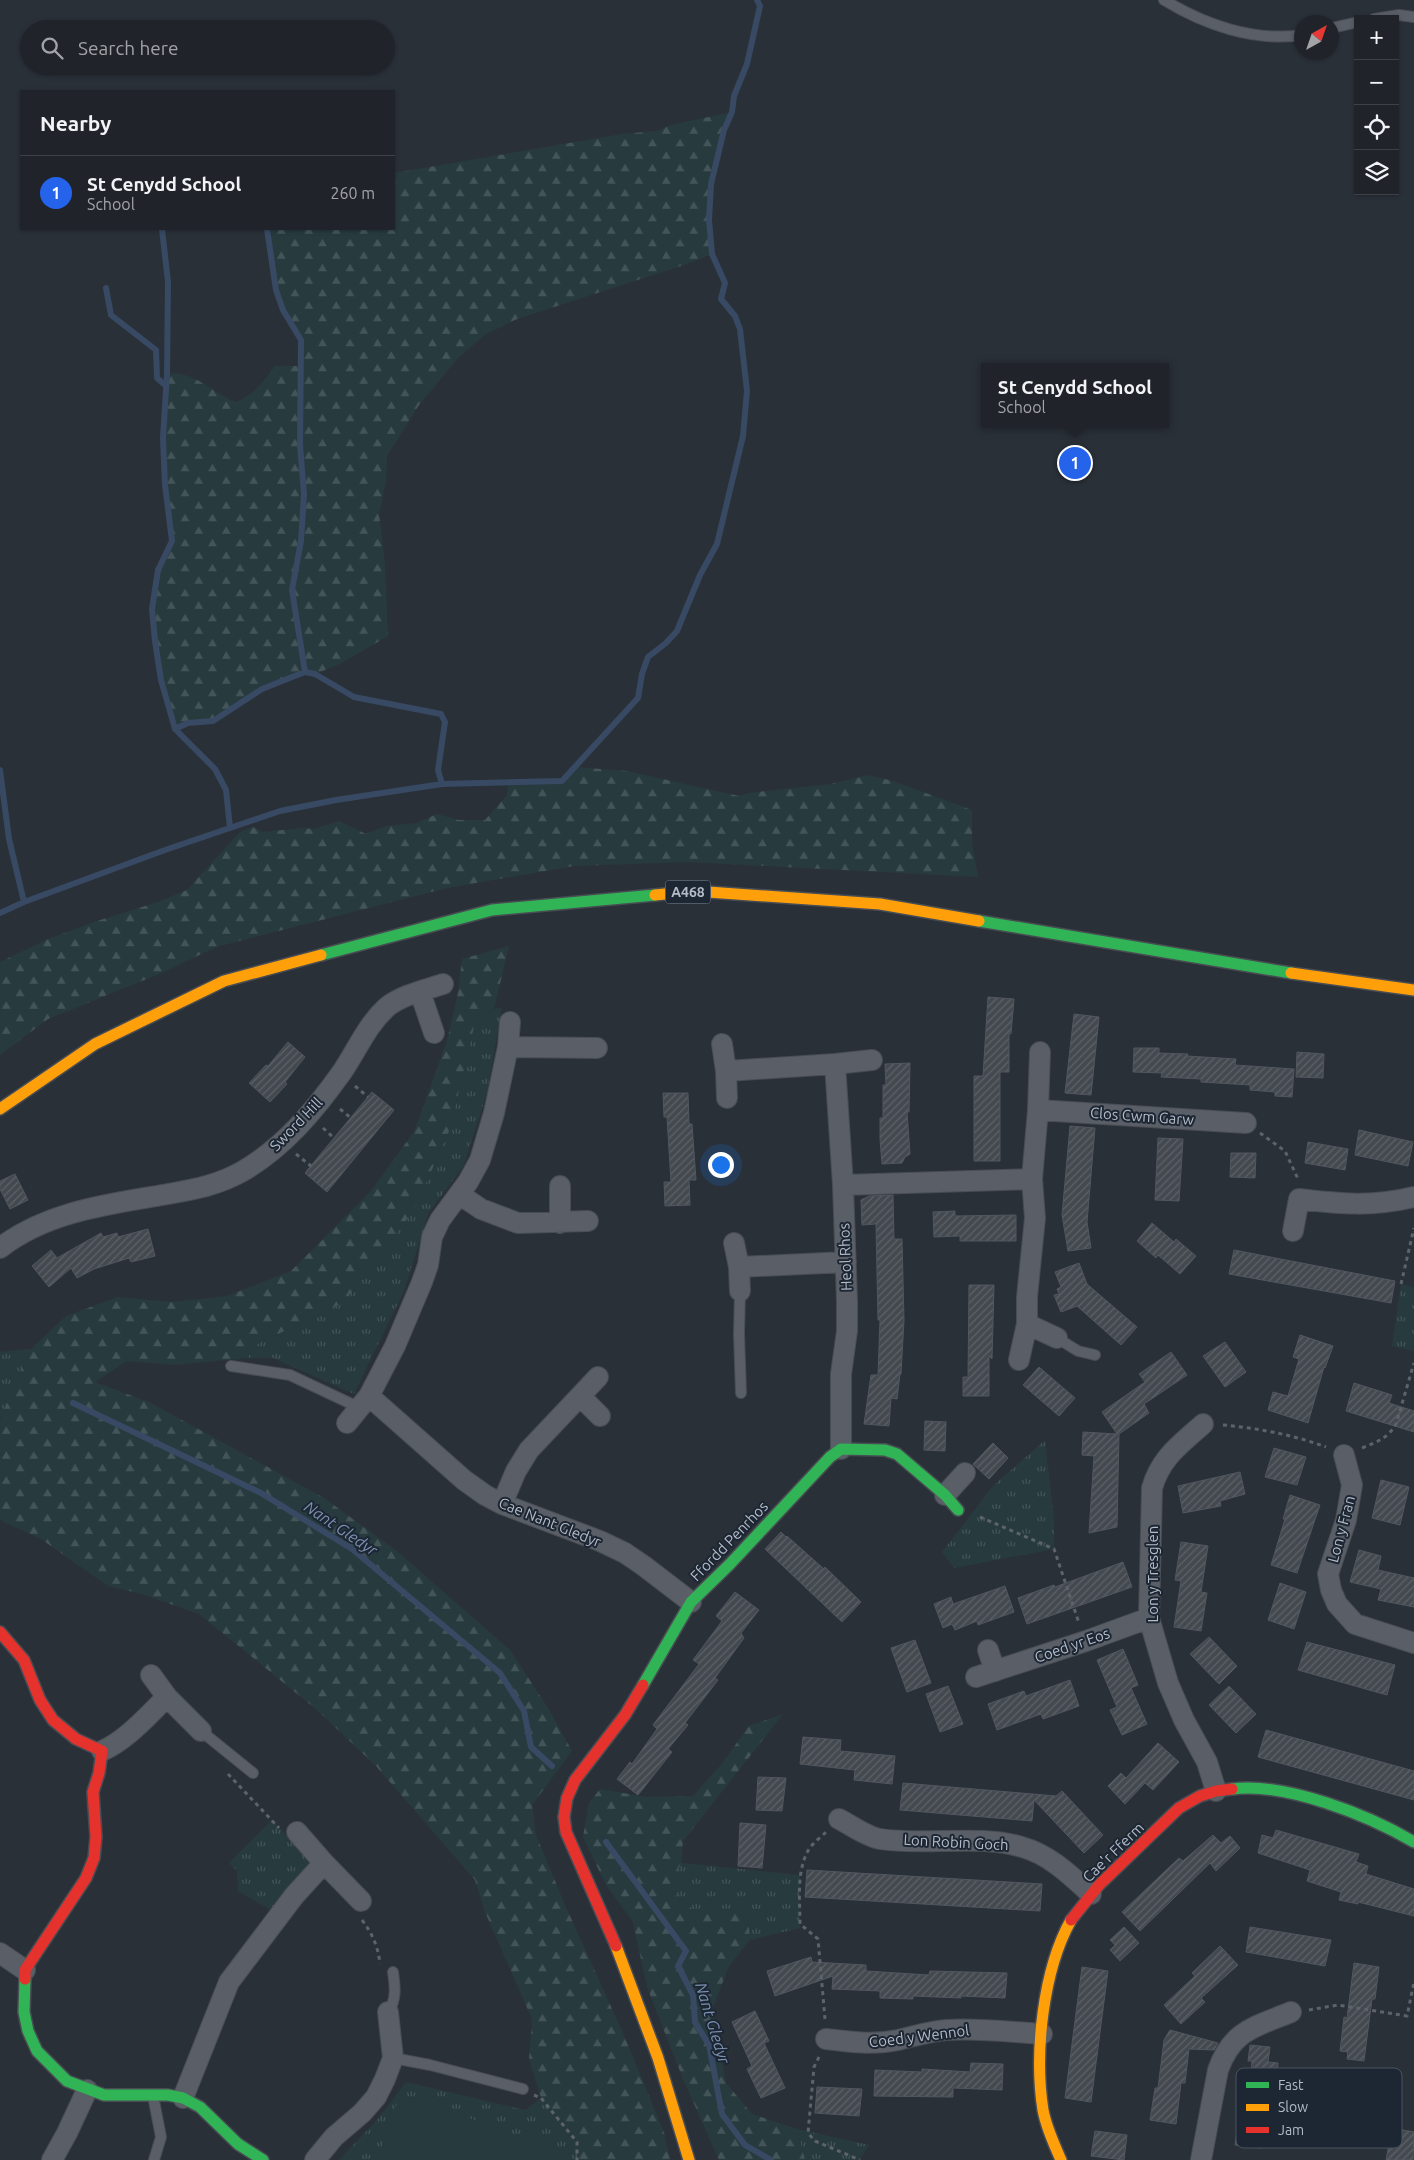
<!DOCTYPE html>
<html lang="en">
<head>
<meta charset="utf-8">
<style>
	:root { --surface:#20242a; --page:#2d3036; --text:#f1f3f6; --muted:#a2a4a8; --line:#3d4147; --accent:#2563eb }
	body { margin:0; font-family:Ubuntu,sans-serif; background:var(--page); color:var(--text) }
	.controls { position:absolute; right:15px; top:15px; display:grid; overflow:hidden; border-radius:0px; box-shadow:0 1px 4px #0004 }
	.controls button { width:45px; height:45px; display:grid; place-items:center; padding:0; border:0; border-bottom:1px solid var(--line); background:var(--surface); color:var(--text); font:25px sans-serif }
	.compass { position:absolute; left:1294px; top:15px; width:45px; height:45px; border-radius:50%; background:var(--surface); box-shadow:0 1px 4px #0004; rotate:40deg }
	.you { position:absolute; left:720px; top:1164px; width:18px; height:18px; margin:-12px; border:4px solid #fff; border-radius:50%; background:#1a73e8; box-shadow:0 0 0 8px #1a73e833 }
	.badge { display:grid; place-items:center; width:32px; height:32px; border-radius:50%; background:var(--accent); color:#fff; font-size:16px; font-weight:700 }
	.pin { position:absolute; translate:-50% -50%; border:2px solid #fff; box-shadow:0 1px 5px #0006 }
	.popup { position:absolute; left:981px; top:363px; width:188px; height:65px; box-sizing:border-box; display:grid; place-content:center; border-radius:0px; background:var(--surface); filter:drop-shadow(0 1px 4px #0005); font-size:16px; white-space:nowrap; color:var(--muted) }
	.popup b { font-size:19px; color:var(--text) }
	.popup::after { content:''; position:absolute; left:50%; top:100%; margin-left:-10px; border:10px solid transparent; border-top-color:var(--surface) }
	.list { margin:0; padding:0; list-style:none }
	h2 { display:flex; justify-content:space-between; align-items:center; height:65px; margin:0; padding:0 20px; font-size:21px }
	h2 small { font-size:16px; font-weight:400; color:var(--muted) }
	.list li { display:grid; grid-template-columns:32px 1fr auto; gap:15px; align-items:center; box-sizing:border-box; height:75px; padding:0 20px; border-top:1px solid var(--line) }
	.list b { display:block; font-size:19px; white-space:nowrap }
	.list p { margin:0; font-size:16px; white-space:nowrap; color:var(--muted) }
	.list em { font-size:16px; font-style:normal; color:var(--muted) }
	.icon { flex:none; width:28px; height:28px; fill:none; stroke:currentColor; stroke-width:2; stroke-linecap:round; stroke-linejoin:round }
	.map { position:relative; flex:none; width:1414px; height:2160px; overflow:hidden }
	.search { position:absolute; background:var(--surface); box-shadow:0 1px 4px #0004; left:20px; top:20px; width:375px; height:55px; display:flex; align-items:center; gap:12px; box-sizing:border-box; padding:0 18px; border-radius:28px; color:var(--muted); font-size:19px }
	.panel { position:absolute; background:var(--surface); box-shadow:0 1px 4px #0004; left:20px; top:90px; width:375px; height:140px; border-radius:0px }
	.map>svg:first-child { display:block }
	.grass { fill:url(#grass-tufts) }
	.forest { fill:url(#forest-firs) }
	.garden { fill:#273a3e }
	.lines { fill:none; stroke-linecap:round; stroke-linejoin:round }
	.stream { stroke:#384963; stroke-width:6 }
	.building { fill:url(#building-hatch); stroke:#52575f }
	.lane-casing { stroke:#484c53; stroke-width:12 }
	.street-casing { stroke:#484c53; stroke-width:22 }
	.fast-casing { stroke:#484c53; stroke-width:14 }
	.slow-casing { stroke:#484c53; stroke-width:14 }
	.jam-casing { stroke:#484c53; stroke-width:14 }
	.path { stroke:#5d636a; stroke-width:3; stroke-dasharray:4 4; stroke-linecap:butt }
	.lane { stroke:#5a5e66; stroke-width:10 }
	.street { stroke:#5a5e66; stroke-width:20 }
	.fast { stroke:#30b455; stroke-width:11 }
	.slow { stroke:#ff9f0a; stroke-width:11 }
	.jam { stroke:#e5322d; stroke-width:11 }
	.labels { text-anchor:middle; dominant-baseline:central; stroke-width:4; stroke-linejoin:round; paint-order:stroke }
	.shield { fill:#1d2633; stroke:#878f9c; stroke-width:1 }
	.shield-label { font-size:14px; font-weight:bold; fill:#b4bcc9 }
	.street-label { font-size:15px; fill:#b4bcc9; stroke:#1d2633 }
	.water-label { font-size:16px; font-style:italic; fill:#7c92b1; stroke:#1d2633 }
	.key { fill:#1d2633; stroke:#4a5360; stroke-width:1 }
	.key-label { font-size:14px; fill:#b4bcc9 }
</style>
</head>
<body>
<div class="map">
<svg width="1414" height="2160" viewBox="0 0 1414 2160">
	<defs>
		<pattern id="grass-tufts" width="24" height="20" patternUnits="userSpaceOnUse" patternTransform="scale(1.25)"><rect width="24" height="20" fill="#273a3e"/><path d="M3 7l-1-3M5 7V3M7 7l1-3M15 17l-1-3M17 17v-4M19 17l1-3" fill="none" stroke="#445559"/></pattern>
		<pattern id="forest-firs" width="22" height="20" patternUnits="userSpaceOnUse" patternTransform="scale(1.25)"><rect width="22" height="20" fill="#273a3e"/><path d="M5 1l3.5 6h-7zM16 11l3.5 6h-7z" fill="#445559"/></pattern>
		<pattern id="building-hatch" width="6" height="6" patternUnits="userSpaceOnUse" patternTransform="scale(1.25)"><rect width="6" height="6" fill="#444950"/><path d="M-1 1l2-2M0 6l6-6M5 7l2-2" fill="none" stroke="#5d6168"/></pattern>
	</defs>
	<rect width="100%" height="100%" fill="#2a3038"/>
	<path class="grass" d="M502,1007l-15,86 -24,74 -34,45 -25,79 -50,103 -81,-36h-24v-10l94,-45 107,-174 27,-115z
		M1401,1284l13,3v64l-22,-5z
		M31,1349l-29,67h-2v-64z
		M1045,1440l9,80v29l-100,19 -12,-16 51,-66z
		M272,1820l16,17 9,-5 27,31 -45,52 -41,-24 -1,-20 -8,-8z
		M681,1863l119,12v53l-50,12 -2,-23 -21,-8 -30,4 -27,-24z
		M406,2082l119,28 16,-12 36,44v18h-238l38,-40z
		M797,2129l72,16 -10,15h-54z"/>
	<path class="forest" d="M732,112c-21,45 -25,94 -20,142l-28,11 -167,54 -31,15 -27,23 -40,48 -32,51 -1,26 -7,32 6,50 3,72 -48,28 -25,10 -10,-2 -43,17 -49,32 -25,2 -13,6c-14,-51 -29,-104 -17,-157 2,-11 13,-21 14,-31 2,-13 -5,-40 -7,-53 -4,-37 -5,-78 2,-114 28,-4 44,19 69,28 18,-7 28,-21 39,-36h26v-26l-18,-30 -7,-20 -9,-61h127v-56l228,-39 35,-3 14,-6z
		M575,767l52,4 112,25 9,-3 83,-9 37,-9 25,6 79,29v34l6,33 -289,-15 -115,4 -127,22 -231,59 -52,25 -116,47 -48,36v-93l46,-22 48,-18 64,-20 29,-12 53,-58 13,-5 10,5 40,-4 11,1 25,-8 27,13 20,-8 31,-3 20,-9 22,6h26l22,-25 1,-14h54z
		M509,946l-15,63 -17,5 -27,115 -36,81 -71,93 -94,45v10l-76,7 -46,-4 -32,21 56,21 173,95 74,54 112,98 38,58 24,43 -40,54 4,30 29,70 57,126 42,101 6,28h-93v-18l-36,-44 -12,-39 3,-40 -47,-107 -10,-32 -99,-114 -59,-56 -118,-96 -57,-20 -34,-8 -67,-47 -41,-19v-101l31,-70 35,-33 52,-19 53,5 56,-6 64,-25 79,-79 44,-60 33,-91 11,-48 4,-34z
		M783,1714l-100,127 -2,22 -11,26 27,24 30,-4 21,8 2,23 -21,26 -17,44 14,73 26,31 45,15 8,31h-86l-36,-81 -36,-92 -14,-65 -27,-37 -23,-48 6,-34 11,-14 46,8 47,-1 28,-31 28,-39z"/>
	<path class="garden" d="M400,2094l171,60 -2,6h-191z"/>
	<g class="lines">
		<path class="stream" d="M162,229l6,53 -1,92 -4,64 2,47 7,56 -14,29 -6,39 3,32 6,39 14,49 40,40 11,21 4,38
			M267,229l9,61 7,20 18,30 -1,105 4,49 -3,47 -9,49 13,82
			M106,288l5,27 45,35 1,28 8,7
			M175,729l13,-6 25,-2 49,-32 43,-17 10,2 39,23 87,17 4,8 -7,48 4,14
			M0,770l9,69 15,63
			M0,913l24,-11 141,-52 115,-39 56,-11 106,-16 120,-3 76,-83 4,-24 6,-17 18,-14 11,-12 23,-56 17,-31 26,-108 4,-45 -7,-62 -5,-13 -14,-17 4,-16 -13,-29 -3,-34 2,-36 13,-54 8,-18 2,-16 13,-32 13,-58 -3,-6
			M73,1403l188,90 91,56 148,124 24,38 7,36 21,19
			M606,1842l80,109 -8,15 15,29 2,27 14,23 13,69 23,31 26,15"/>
	</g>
	<path class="building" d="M988,997l26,2 -3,35 -2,-1v39h-9v89h-26v-85h9z
		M1074,1014l25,3 -8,78 -26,-2z
		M288,1042l17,15 -20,25 2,2 -17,18 -21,-19 17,-18 2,1z
		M1134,1048h25v5l29,1 -1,2 49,3 -1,6 59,4 -2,28 -17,-1v-4l-25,-2v-5l-49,-3v-3l-40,-2 1,-4 -29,-1z
		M1297,1052l27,2 -1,24 -27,-1z
		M910,1063l-1,49h-2l3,42 -5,3 -3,6 -20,1 -2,-25v-21h3v-33h3l-1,-21z
		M372,1092l22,18 -67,82 -22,-19z
		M663,1093h25l1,31h3l4,56h-7l1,25 -25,1 -1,-24h7l-4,-65h-3z
		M1070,1126l25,2 -8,94 4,26 -23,3 -6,-36z
		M1359,1130l54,12 -5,24 -53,-11z
		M1158,1138l25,1 -4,62 -24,-1z
		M1308,1142l40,7 -3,21 -40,-7z
		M1231,1153h25l-1,25 -25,-1z
		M15,1174l13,26 -18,9 -10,-20v-8z
		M893,1195l1,44h8l2,81 -3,54h-1l-3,25 -6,-1 -2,28 -25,-2 7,-49h7l2,-55h-2l-2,-96 -14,1 -1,-25 8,-4z
		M955,1211v5l61,-1v26h-56v-5l-26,1 -1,-25z
		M1152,1223l22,19 2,-3 20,17 -16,18 -22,-19 -2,3 -19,-17z
		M148,1229l7,27 -24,6 -2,-4 -35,11 -17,9 -6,-10 -22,19 -17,-21 19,-16 6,8 44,-25 2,4 14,-4 1,4z
		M1234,1250l161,31 -4,22 -162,-29z
		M1079,1263l8,21 50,43 -16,18 -44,-39 -16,6 -7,-17 5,-1 -2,-5 4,-2 -6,-15z
		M969,1285h25l-2,74 -3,-3v40h-26v-19h5z
		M1300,1335l33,11 -8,22 -1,-1 -16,56 -40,-13 5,-18 15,4 11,-37 -6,-2z
		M1225,1342l21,30 -21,15 -22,-31z
		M1171,1352l16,23 -43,29 5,9 -30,21 -2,93 -28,6 5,-77 -12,-1 1,-23 34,2 -15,-22 43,-30 -6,-8z
		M1039,1367l36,31 -16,18 -36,-31z
		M1354,1383l38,12 -3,8 25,8v21l-68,-21z
		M925,1421l21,1 -1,29 -21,-1z
		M993,1443l15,15 -19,21 -16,-15z
		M1274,1448l32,9 -9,28 -32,-8z
		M1240,1472l5,22 -25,7 1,5 -38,7 -5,-27z
		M1381,1480l28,7 -9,38 -28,-7z
		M1290,1495l30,10 -23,68 -26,-8 14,-46h-2z
		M781,1532l5,5 1,-1 37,33 1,-2 36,35 -19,20 -77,-73z
		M1181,1542l27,4 -7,46 6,1 -6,38 -27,-4 7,-46 -6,-1z
		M1359,1550l22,6 -3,14 36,8v29l-36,-7 3,-11 -31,-7z
		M1123,1562l9,25 -105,37 -9,-26 36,-13 1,2z
		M1280,1583l26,9 -12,37 -26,-9z
		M1005,1586l9,26 -36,13 -1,-4 -22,9 -3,-6 -9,4 -9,-24 17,-7 2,7z
		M735,1592l24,18 -18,23 3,5 -29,40 3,2 -33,43 3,2 -20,24 4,3 -34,43 -21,-16 13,-17 2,2 25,-35 -4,-4 46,-61 -6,-4 29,-39 -6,-5z
		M1209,1637l28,29 -18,18 -29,-30z
		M915,1640l16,43 -24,9 -16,-44z
		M1307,1642l88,23 -8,30 -89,-25z
		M1123,1649l15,36 -7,3 16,36 -25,11 -12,-25 7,-3 -20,-47z
		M1070,1680l9,26 -36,13 -2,-5 -44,16 -9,-26 36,-13 2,5z
		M948,1686l15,38 -23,8 -14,-38z
		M1229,1686l27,28 -20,19 -27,-28z
		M1266,1730l148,41v29l-156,-43z
		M803,1737l38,3 -1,11 55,5 -3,28 -38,-4 1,-10 -55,-6z
		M1158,1743l21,19 -26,28 -8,-7 -20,21 -17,-18 13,-13 5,5z
		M758,1777l28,1 -4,33 -26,-1z
		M903,1783l153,13 6,-5 41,44 -19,18 -50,-53 -2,21 -132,-11z
		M740,1823l26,2 -4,43 -24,-2z
		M1276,1830l83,24 -3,8 12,4 -2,8 48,15v27l-56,-14v2l-19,-4 2,-8 -34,-11 3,-11 -52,-17 4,-18 11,3z
		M1213,1835l8,8 9,-7 10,12 -24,23 -6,-8 -70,68 -18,-19 57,-54 4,3z
		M807,1870l235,14 -2,27 -235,-14z
		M1124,1927l15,16 -19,18 -10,-11 5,-5 -5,-5z
		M1250,1927l81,13 -6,26 -79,-14z
		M1220,1946l18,19 -37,33 4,4 -24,22 -17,-19 31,-29 -3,-3z
		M811,1957l1,5 54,3v6l63,4 1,-4 77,2 -2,25 -44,-2v2l-48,-2v3l-33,-1v-7l-48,-2 1,-13 -58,20 -8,-25z
		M1354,1963l25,4 -4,32h-3l-8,62 -17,-2 1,-7 -8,-1 4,-34 3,1z
		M1082,1967l26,4 -17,131 -26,-4z
		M755,2011l14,30 -5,2 21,45 -24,10 -14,-29 5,-3 -20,-44z
		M1170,2030l48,13 -4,7 -25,-1 -4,34h-4l-5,41 -26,-4 5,-32h3l6,-48z
		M1250,2045l20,2 -2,15 10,1 -4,43 -7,-1 -6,43 -26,-3 5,-33 8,1 4,-52h-4z
		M971,2063l32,1 -1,26 -49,-2v9l-79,-1 1,-26 47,2v-3l48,3z
		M1315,2084l32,4 -3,26 -33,-5z
		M817,2087l45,2 -3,27 -44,-3z
		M1392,2128l22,4 -1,28h-27z
		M1095,2131l32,4 -3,25 -33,-4z"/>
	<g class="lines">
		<defs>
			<path id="lane" d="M1164,0c41,25 90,42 138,35
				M1374,19l25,-4 15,2
				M1332,28l26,-6
				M740,1291l-1,43 2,59
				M1057,1338l21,13 17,4
				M231,1366l59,9 70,33
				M201,1731l52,42
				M388,2012c9,-12 7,-26 5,-40
				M393,2058l37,7 93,24
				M153,2096l8,41 -7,23"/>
			<path id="street" d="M420,992l14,41
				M722,1044l4,27
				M508,1047l89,1
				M835,1064l8,121 4,116v30l-6,43v75
				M727,1098l-1,-27 109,-7 37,-4
				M1038,1110l208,13
				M843,1185l189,-6
				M459,1194l22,15 37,14 70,-2
				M560,1223v-37
				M1293,1231l6,-32c41,5 74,8 115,-2
				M734,1243l5,24
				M0,1248c45,-35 103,-43 157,-52 32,-6 58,-9 86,-25 41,-24 72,-61 99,-99 15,-22 25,-47 45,-65 15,-12 38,-17 56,-23
				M740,1291l-1,-24 107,-5
				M1027,1324l30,14
				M1019,1360l8,-36v-27l8,-79 -3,-39 6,-69 2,-58
				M369,1396l95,84 21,15 17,9 98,37 25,12 19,13 47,36
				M580,1396l20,20
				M347,1423l22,-27 26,-50 27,-64 6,-17 4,-28 8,-17 28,-38 12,-22 14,-47 14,-66 2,-25
				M1203,1424c-23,21 -42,33 -51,64l-3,130 19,65 16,37 23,42 9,29
				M1344,1455l8,30 -6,35 -18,54 3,16 6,14 18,20 59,19
				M945,1495l20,-22
				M502,1504l14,-33 13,-21 69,-73
				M988,1650l7,21
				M151,1675l16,22
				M976,1677l110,-36 63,-23
				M102,1751c25,-11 45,-35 65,-54l34,34
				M839,1819c12,6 28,18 41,20 44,7 101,-5 142,8 28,8 48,28 69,47
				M297,1832l27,31 37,38
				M0,1953l25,17
				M826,2039c24,3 48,6 72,1 17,-4 32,-9 49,-10 32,-2 64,2 95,4
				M183,2098l46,-116 65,-86 30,-33
				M52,2160l15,-27 20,-43
				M315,2160l19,-23 28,-24 14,-16 9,-18 8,-21 -5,-46
				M1201,2160l17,-90c14,-40 37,-43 73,-58"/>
			<path id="fast" d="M979,921l312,52
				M321,955l171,-45 163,-15
				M643,1685l48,-83 39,-38 100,-107 11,-8 44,1 12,4 48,41 13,15
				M1232,1789c54,-7 136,26 182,53
				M25,1979l-1,33 4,19 9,20 30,30 37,14h64l15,3 17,9 38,37 25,16"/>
			<path id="slow" d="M655,895l39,-4 186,13 99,17
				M1291,973l123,17
				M0,1109l95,-65 129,-63 97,-26
				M616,1946l42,112 31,102
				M1061,2160c-7,-16 -15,-33 -18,-50 -9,-57 0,-140 28,-190"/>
			<path id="jam" d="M0,1632l24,28 16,40 13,20 23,19 26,12 -3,22 -6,19 3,45 -2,21 -8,20 -61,92v9
				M1071,1920l28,-35 80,-77 21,-12 16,-5 16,-2
				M616,1946l-50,-114 -2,-15 3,-19 8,-18 50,-65 18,-30"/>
		</defs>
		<use href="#lane" class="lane-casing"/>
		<use href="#street" class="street-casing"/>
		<use href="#fast" class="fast-casing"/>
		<use href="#slow" class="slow-casing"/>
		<use href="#jam" class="jam-casing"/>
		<path class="path" d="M355,1086l13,11
			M340,1109l11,9
			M323,1128l11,10
			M1260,1133l25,18 13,28
			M296,1154l15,12
			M1401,1284l13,-56
			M1223,1425c34,3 71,10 103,22
			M1362,1448c15,-6 26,-10 34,-24l18,-61
			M980,1517l74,32 25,74
			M228,1774l51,54
			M362,1920c10,13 16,26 18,44
			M1309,2010l29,-5 69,11 7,-34
			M825,2019l-7,-80 -18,-15c0,-25 -4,-53 9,-75 4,-6 12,-12 17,-17
			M819,2057l-5,10 -6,66 7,8 45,19
			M534,2095l7,3 36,44v18"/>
		<use href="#lane" class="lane"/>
		<use href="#street" class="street"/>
		<use href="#fast" class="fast"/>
		<use href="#slow" class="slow"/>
		<use href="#jam" class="jam"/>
	</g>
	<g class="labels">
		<rect class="shield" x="665.5" y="880.5" width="45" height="23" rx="4"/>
		<g class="shield-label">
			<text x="688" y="892">A468</text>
		</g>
		<g class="street-label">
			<text transform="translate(1142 1116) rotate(4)">Clos Cwm Garw</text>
			<text transform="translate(296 1124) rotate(-46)">Sword Hill</text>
			<text transform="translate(845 1257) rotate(-92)">Heol Rhos</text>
			<text transform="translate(550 1522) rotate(22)">Cae Nant Gledyr</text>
			<text transform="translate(1341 1529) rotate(-75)">Lon y Fran</text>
			<text transform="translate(729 1541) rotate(-46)">Ffordd Penrhos</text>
			<text transform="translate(1152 1574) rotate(-90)">Lon y Tresglen</text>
			<text transform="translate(1072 1645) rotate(-19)">Coed yr Eos</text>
			<text transform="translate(956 1842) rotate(3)">Lon Robin Goch</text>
			<text transform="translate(1113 1852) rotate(-44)">Cae'r Fferm</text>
			<text transform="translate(919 2036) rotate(-7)">Coed y Wennol</text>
		</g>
		<g class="water-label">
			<text transform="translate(341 1528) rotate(34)">Nant Gledyr</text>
			<text transform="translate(713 2023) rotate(73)">Nant Gledyr</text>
		</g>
	</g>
	<rect x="1236" y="2068" width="166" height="80" rx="8" class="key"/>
	<rect x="1246" y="2082" width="23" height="6" fill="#30b455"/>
	<rect x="1246" y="2104" width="23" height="7" fill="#ff9f0a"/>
	<rect x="1246" y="2127" width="23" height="6" fill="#e5322d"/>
	<g class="key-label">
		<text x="1278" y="2090">Fast</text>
		<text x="1278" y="2112">Slow</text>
		<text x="1278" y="2135">Jam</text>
	</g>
</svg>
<div class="controls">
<button>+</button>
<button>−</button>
<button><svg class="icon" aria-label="locate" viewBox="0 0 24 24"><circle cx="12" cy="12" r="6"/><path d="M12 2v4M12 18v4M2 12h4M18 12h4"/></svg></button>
<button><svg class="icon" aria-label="layers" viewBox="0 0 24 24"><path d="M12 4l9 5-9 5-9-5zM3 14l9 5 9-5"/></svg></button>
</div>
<svg class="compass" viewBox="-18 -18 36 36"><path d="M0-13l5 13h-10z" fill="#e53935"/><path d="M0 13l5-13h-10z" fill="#a2a4a8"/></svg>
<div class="you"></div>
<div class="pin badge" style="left:1075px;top:463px">1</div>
<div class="popup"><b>St Cenydd School</b>School</div>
<div class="search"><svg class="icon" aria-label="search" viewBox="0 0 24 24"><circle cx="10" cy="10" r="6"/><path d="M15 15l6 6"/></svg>Search here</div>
<section class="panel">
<h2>Nearby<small></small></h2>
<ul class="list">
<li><span class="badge">1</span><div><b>St Cenydd School</b><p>School</p></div><em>260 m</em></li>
</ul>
</section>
</div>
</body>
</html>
